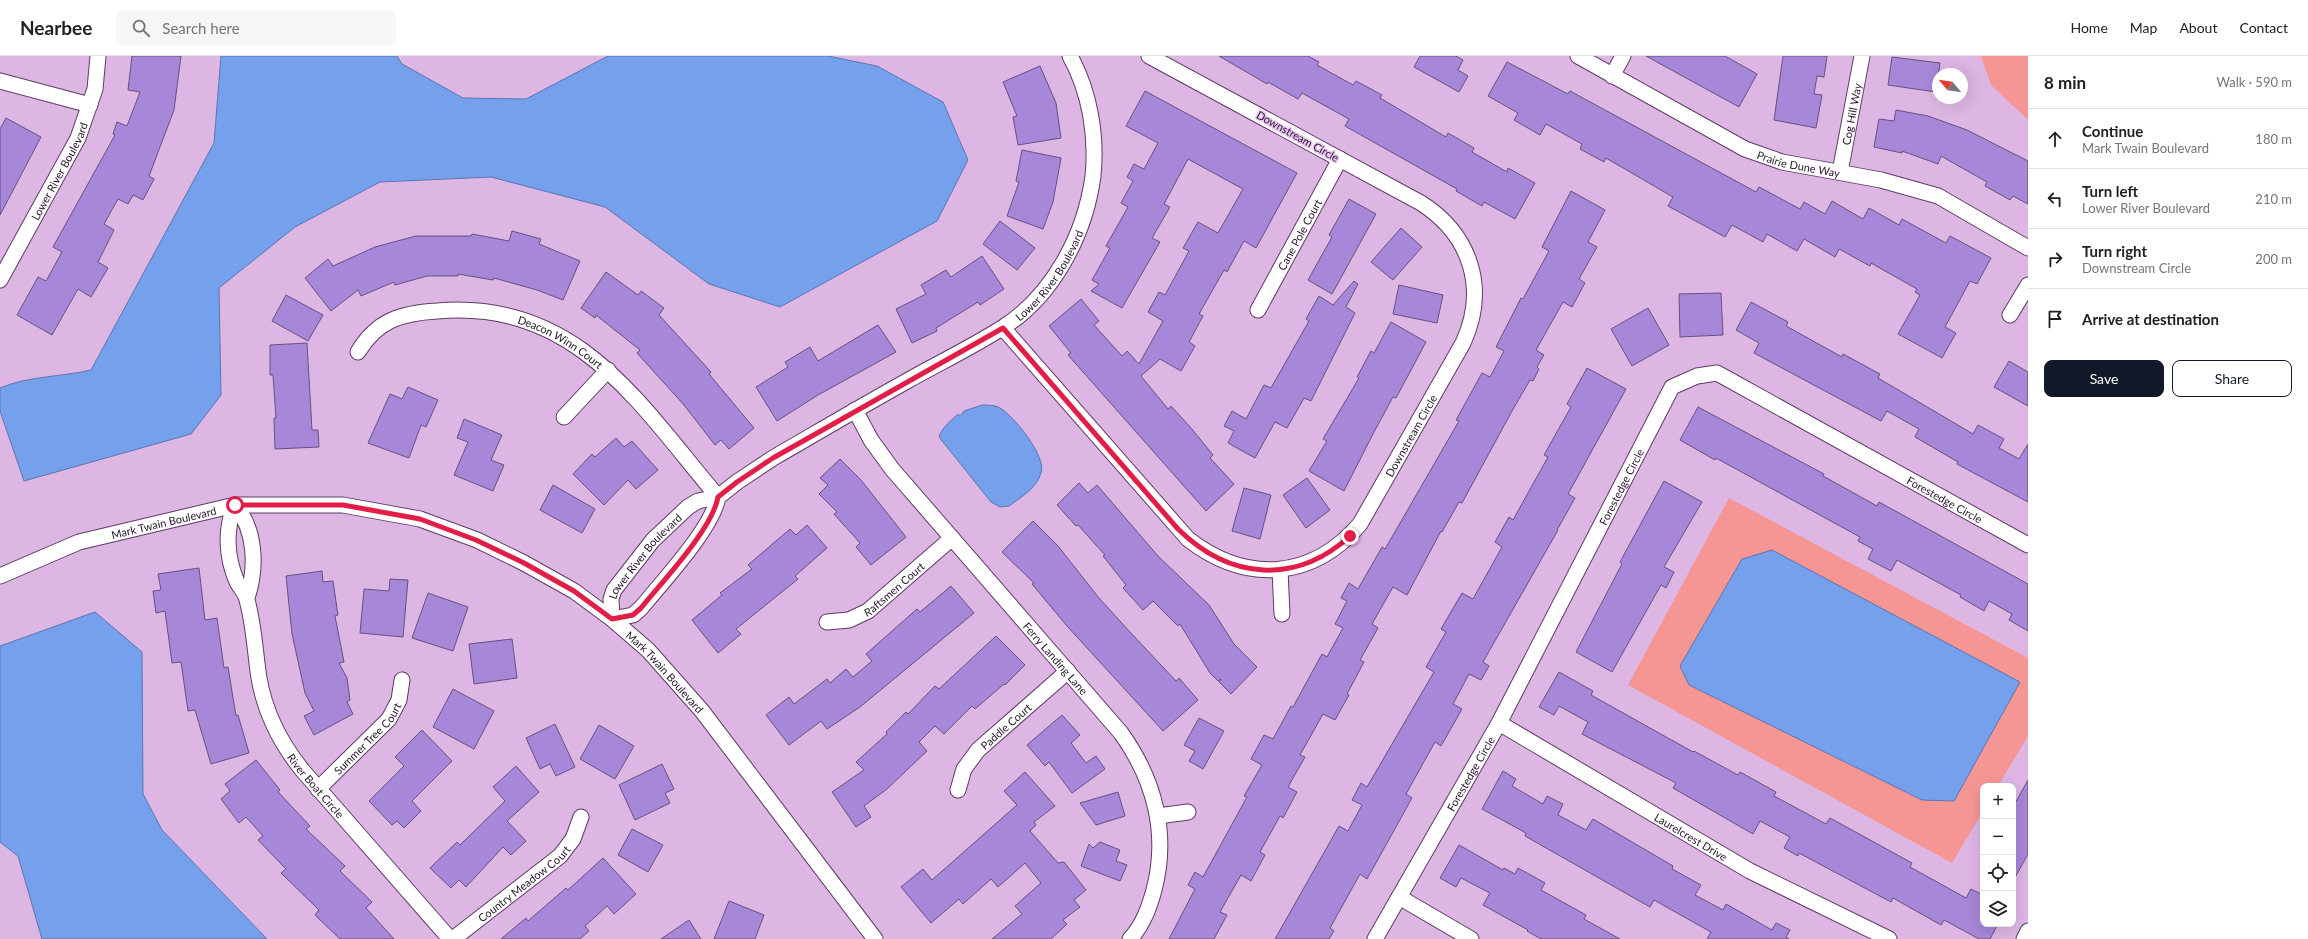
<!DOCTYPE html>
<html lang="en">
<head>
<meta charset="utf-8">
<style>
	:root { --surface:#fff; --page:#f6f6f6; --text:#202124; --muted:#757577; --line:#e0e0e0; --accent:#111827 }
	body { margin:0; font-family:Lato,sans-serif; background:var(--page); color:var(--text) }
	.controls { position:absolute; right:12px; bottom:12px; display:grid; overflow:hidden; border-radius:8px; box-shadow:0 4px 16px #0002 }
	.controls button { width:36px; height:36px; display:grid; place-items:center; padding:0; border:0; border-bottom:1px solid var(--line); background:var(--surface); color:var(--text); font:20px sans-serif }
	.compass { position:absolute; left:1932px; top:12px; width:36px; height:36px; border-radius:50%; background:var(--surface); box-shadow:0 4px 16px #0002; rotate:299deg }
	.stop { position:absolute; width:12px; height:12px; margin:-9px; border:3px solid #e11d48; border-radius:50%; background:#fff }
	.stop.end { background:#e11d48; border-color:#fff; box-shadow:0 1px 4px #0008 }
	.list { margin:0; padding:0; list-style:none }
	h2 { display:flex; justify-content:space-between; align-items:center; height:52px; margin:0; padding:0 16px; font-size:17px }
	h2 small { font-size:13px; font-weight:400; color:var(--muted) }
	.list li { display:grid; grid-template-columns:26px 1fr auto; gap:12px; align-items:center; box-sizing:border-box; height:60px; padding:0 16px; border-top:1px solid var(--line) }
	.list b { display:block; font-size:15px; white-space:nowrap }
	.list p { margin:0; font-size:13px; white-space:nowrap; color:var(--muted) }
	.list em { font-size:13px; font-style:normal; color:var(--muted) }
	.actions { display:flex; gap:8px; padding:12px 16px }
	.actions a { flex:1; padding:9px 0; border:1px solid var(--accent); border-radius:8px; text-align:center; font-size:14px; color:var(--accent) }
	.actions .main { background:var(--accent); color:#fff }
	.icon { flex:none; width:22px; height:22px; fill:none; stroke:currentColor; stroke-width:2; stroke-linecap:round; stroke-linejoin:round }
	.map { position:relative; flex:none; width:2028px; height:883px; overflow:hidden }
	header { display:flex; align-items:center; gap:24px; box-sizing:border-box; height:56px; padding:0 20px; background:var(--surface); border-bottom:1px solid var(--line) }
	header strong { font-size:19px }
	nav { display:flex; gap:22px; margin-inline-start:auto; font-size:14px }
	.search { width:280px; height:36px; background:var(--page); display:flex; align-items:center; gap:10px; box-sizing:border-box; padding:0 14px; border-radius:8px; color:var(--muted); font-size:15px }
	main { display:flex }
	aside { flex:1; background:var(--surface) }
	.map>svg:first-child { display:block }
	.green { fill:#f59695 }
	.water { fill:#75a0ec; stroke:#5c76b1 }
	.building { fill:#a687d8; stroke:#645281 }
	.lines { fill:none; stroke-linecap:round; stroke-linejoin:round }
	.minor-casing { stroke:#5d3c63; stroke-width:17 }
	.minor { stroke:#fff; stroke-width:15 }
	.route { stroke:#e11d48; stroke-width:5 }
	.labels { text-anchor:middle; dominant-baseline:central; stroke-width:3; stroke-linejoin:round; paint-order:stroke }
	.street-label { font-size:11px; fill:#231526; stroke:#eac3f2 }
</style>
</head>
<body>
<header>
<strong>Nearbee</strong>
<div class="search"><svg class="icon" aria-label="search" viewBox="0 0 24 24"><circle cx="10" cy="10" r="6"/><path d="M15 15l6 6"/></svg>Search here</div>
<nav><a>Home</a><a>Map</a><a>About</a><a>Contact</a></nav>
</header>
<main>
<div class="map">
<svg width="2028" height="883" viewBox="0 0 2028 883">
	<rect width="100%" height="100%" fill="#ddb6e4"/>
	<path class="green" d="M1981,0h47v64l-37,-35z
		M1729,442l299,160v78l-30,50h-15v25l-31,52 -324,-178z"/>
	<path class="water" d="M221,0h176l5,8 61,34 63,1 82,-43h220l49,10 66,36 25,58 -31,61 -157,86 -71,-23 -104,-77 -114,-30 -111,5 -85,45 -76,61 2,107 -30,39 -167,47 -24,-70v-23c28,-12 61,-11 91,-18l123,-227z
		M982,349c6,0 13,0 18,3 14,8 47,49 41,65 -4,15 -21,25 -32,33l-9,1 -9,-5 -52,-65c3,-10 13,-17 19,-23l2,2 4,-5z
		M1772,494l248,132 -66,119 -32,-1 -233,-115 -9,-19 62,-107z
		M95,556l47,40 1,142 19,36 105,109h-225l-24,-83 -18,-14v-196z"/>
	<path class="building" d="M132,0h49l-7,54 -25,66 5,3 -11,21 -10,-5 -5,9 -10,-5 -14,25 10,6 -16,32 10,6 -17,29 -13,-8 -26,46 -35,-20 21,-38 8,4 16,-29 -9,-5 62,-112 -2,-1 4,-12 10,4 13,-34 -12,-2z
		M1219,0h89l11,6 -2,3 36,20 3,-4 26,14 -2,3 66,39 2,-4 26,15 -2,4 35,20 1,-4 27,15 -20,36 -31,-17 -2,4 -26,-15 1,-2 -112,-63 4,-7 -47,-26 -4,6 -30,-17 -1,2z
		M1420,0h36l7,4 -5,10 10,6 -9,16 -45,-25z
		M1646,0h79l32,18 -18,33z
		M1783,0h44l-3,21 -7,-1 -3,18 8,1 -6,33 -42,-8z
		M1892,1l48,6 -4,29 -48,-7z
		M1507,6l61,32 2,-3 186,101 3,-5 41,22 4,-7 21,12 7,-13 31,18 6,-11 30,17 3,-6 44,24 4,-7 41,22 -14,26 -7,-3 -25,46 11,6 -14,25 -44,-24 22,-39 -5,-3 2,-3 -46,-26 -1,3 -31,-17 -4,8 -31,-18 -7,12 -30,-17 -4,8 -31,-17 -7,12 -57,-31 5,-9 -67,-39 -2,4 -24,-13 2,-5 -36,-20 -6,11 -26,-15 4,-7 -30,-17z
		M1040,10l16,37 5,35 -43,7 -5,-28 4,-1 -14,-34z
		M1145,35l152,82 -41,75 -12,-7 -17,31 -3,-2 -25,44 4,2 -14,26 6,4 -14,25 -21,-12 -19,17 27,33 3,-3 20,22 22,27 -3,3 24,26 -28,27 -138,-156 3,-2 -22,-27 32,-27 18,22 -5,4 28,31 5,-5 12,13 24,-43 -15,-9 11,-20 6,3 24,-44 -6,-3 15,-26 20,11 25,-44 -55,-30 -24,45 6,3 -18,31 8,4 -38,66 -31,-17 8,-7 -7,-4 18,-32 -4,-2 22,-39 -7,-4 12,-22 -6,-4 7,-13 10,5 14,-26 -32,-17z
		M1896,54l32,6 39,14 61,31v43l-15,-8 -3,4 -25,-14 2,-4 -46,-26 -3,8 -36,-13v2l-28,-6 5,-28 15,2z
		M6,62l35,19 -41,78v-86z
		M1022,94l39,8 -8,44 -10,27 -36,-13 12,-34 -3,-1z
		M1571,135l34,19 -17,32 9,5 -18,32 6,4 -13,24 -9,-5 -27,48 8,5 -7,12 2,2 -6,12 -3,-1 -18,31 -50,92 -3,-1 -17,30 -1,-1 -34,64 -14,-8 -21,37 6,4 -18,32 4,2 -17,32 2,1 -14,25 -12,-6 -23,41 5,2 -17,30 9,5 -14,26 -3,-2 -20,36 5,3 -14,26 -10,-6 -21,37 7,3 -13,24h-45l26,-50 -7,-4 7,-13 8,5 44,-80 -3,-1 18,-31 -11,-6 13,-24 9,4 18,-33 2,1 29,-53 5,3 16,-29 -8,-4 12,-23 -6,-3 8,-15 9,6 24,-42 3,2 74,-128 -3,-1 26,-47 8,4 14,-26 -8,-4 25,-49 2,1 26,-48 -7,-4z
		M1349,143l27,15 -44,80 -24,-14 24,-43 -3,-2z
		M1000,165l35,27 -18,22 -34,-26z
		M1401,172l21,19 -29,33 -22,-18z
		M512,175l29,8 -2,5 41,17 -17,39 -26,-10 -43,-12 -1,2 -35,-6v2h-31l-32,9 -1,-3 -33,14 -3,-6 -27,21 -26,-33 23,-19 5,7 42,-19 41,-11h55l1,-2 37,7z
		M982,200l22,33 -24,16 -2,-3 -42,26 1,3 -25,12 -16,-34 30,-15 -5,-9 25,-15 5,7z
		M606,216l32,23 3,-4 23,17 -5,7 52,57 -2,2 45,54 -25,21 -8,-9 -6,5 -31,-40 -47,-52 3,-3 -44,-35 -1,3 -14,-10z
		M1354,225l4,3 -12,23 9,6 -44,88 -7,-3 -17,30 -12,-6 -20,36 -27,-15 6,-12 -10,-5 8,-15 14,8 18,-34 7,3 38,-67 -3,-2 13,-23 14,9z
		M1399,229l44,10 -6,28 -44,-9z
		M1721,237l2,42 -43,2 -1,-43z
		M286,239l37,20 -15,26 -36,-20z
		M1751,246l37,20 -2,4 56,31 1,-3 37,20 -2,4 95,56 5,-9 26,14 -5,9 20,11 9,-15v58l-71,-38 1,-2 -43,-25 4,-8 -32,-18 -6,10 -127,-68 5,-10 -23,-13z
		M1648,252l21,37 -37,21 -21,-37z
		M1391,266l35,20 -30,56 -3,-1 -19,35 -30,59 -35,-20 18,-30 -4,-2 36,-61 -2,-1 14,-26 3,2z
		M878,269l18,27 -78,43 -41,26 -21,-34 32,-20 -3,-5 25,-15 8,14z
		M307,287l5,87h6l1,17 -44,2 -1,-31h2l-3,-43h-3v-30z
		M2009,305l19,11v34l-34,-19z
		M1587,312l39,21 -58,105 7,4 -18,32h1l-75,132 6,4 -8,14 -12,-6 -16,30 9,5 -21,37 -6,-4 -29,52 6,4 -45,81 -7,-5 -30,54 4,3 -5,8h-54l64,-113 9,5 14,-26 -10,-5 9,-17 6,4 67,-115 -8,-5 20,-35 -5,-3 21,-36 11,6 29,-52 -7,-5 14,-25 4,3 35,-63 -4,-2 27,-48 -4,-3z
		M408,331l30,13 -12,27 -5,-2 -12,33 -41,-15 22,-49 12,5z
		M1698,351l126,67 -1,2 54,30 2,-4 149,82v47l-19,-11 3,-6 -23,-13 -5,10 -24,-14 1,-2 -64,-35 -6,11 -23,-12 5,-10 -15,-8 2,-4 -144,-79 -1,2 -35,-20z
		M464,363l38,16 -11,25 13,5 -11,26 -39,-16 14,-33 -11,-4z
		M616,382l8,9 8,-6 26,29 -22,19 -8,-9 -24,25 -31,-31 19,-20 3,3z
		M840,403l21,21 45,57 -35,28 -15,-18 4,-4 -26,-29 3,-2 -18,-18 9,-9 -8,-7z
		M1307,422l23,32 -24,18 -23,-33z
		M1664,425l38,21 -38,65 10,5 -8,16 -5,-3 -49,87 -36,-20 46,-88 -2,-2z
		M1079,427l9,10 9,-8 61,71 51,49 25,39 23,23 -26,27 -12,-12 2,-3 -3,2 -8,-8 -30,-49 -2,2 -25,-25 -10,9 -20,-22 3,-3 -23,-29 2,-1 -27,-30 -2,1 -19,-21z
		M553,429l42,24 -13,24 -42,-23z
		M1244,432l27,7 -11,44 -28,-8z
		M1033,465l25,25 41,52 30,33 47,50 3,-3 19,22 -35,31 -96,-105 -35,-42 2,-1 -32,-31z
		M807,469l20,23 -32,28 3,3 -62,50 5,5 -23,19 -26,-33 30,-25 -2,-2 32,-24 -4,-4 42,-36 6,6z
		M199,512l6,52 12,-2 7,50 4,-1 8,49 2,-1 11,38 -38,11 -16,-54 -7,1 -7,-49 -9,1 -7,-52 -9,2 -3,-22 8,-1 -3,-16z
		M322,515l1,11 10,-1 5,34 -3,1 9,46 -5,1 8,15 3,22 -3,2 6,12 -39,21 -10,-19 10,-5 -9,-18 -13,-59 -6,-58z
		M390,523l18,1 -5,57 -43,-4 4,-44 25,2z
		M951,530l23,27 -114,94 -33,22 -6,-8 -32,24 -23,-30 23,-18 5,7 33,-25 3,4 16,-14 7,8 19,-16 -6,-7 51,-45 3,3z
		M428,537l40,14 -15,44 -41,-13z
		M996,580l29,29 -20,20 -1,-1 -29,25 -3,-3 -28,28 -9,-8 -16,16 8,9 -40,38 -23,17 7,11 -15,10 -24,-35 32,-22 -8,-8 31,-28 -1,-2 20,-20 2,2 27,-28 4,3z
		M512,583l5,39 -43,6 -5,-40z
		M1559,616l34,19 -2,4 102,57 1,-1 44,24 2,-3 36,20 -2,4 52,28 4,-6 82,45 -2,4 56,31 5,-9 12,6v29h15l-8,15h-11l-35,-19 -3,5 -48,-27 -2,4 -92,-49 -1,3 -14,-8 6,-11 -30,-16 -7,13 -80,-46 3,-5 -94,-49 6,-12 -29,-16 -5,9 -15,-8z
		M453,633l41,22 -20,38 -41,-22z
		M1062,659l18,20 -9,8 15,20 10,-7 9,13 -33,24 -23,-31 -4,4 -18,-21z
		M1199,662l25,13 -21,38 -14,-8 6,-10 -11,-6z
		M555,668l20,43 -19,9 -6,-12 -10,5 -14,-31z
		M599,669l35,21 -19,33 -35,-20z
		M422,674l30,31 -40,40 9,10 -17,17 -7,-7 -5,4 -23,-24 35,-35 -9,-9z
		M256,704l24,30 -2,2 32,34 -4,3 39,37 -5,5 32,31 -6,6 28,31h-54l-25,-24 4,-5 -38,-37 5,-4 -28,-29 5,-4 -17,-19 -7,6 -18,-24 9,-8 -5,-7z
		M662,708l12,25 -9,4 5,10 -35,17 -16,-35z
		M516,710l23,26 -32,29 19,20 -15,14 -8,-8 -37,40 -7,-7 -8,8 -21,-20 27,-26 3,3 45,-44 -12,-14z
		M1503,715l13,8 -4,7 31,18 4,-8 16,8 -5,11 28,15 7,-11 80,47 -1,3 29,16 -6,10 28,15 3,-6 46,26 4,-7 14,7 -4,7 3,2h-82l4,-7 -57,-32 -4,7 -125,-71 1,-3 -44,-24z
		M1025,716l30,34 -21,16 2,3 -6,6 28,32 6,-1 22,28 -12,10 6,7 -17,13 4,4 -16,15h-59l30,-25 -7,-8 26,-23 -16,-20 -27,24 -7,-8 -28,25 -4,-5 -28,24 -30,-36 22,-18 9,11 85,-75 -13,-14z
		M2028,724v74l-15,27v-74z
		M1118,736l7,24 -29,9 -16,-22z
		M632,773l31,16 -15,27 -30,-17z
		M1100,786l20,8 -4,11 11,4 -7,16 -39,-15 8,-22 4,4z
		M1459,789l44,25 1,-2 11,6 3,-6 27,15 -4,7 45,25 -2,4 36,20h-79l-14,-8 1,-1 -45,-25 7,-12 -29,-15 -5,9 -16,-9z
		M603,802l33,36 -22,20 -7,-8 -22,20 4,5 -9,8h-79l25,-21 2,3 38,-33 2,2z
		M729,845l35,14 -9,24h-41z
		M689,864l12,19h-40z"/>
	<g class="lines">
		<defs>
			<g id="minor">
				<path id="s1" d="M1578,0l167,93 37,13 99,18 57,16 90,52"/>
				<path d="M1612,20l11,-20"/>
				<path d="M0,25l90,24"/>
				<path id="s2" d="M1840,116l22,-116"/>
				<path id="s3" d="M0,224l78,-142 17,-49 3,-33"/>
				<path id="s4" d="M1258,254l82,-151"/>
				<path d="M2010,259l18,-30"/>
				<path id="s5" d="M1003,272l185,211c58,45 124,41 172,-15l103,-181c25,-54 8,-108 -42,-140l-272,-147"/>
				<path id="s6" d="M358,296c19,-32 44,-39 79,-41 140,-12 202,93 281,186"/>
				<path id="s7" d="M855,354l16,30 21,29 229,264c33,46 48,100 33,157 -5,18 -11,35 -24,49"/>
				<path d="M564,361l44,-47"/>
				<path id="s8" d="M718,441c-5,31 -56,85 -77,111l-8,7 -21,4 -1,-20 3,-9 39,-50 35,-33 10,-6 20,-4 19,-15 36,-24c45,-26 89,-52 134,-77 32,-18 65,-34 95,-53 51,-32 83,-93 91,-152 4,-40 -3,-84 -23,-120"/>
				<path d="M1280,514l2,44"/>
				<path id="s9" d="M0,520l79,-34 156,-37h108l77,14 57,21 47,23 50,28 38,28 36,31 54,61 173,228"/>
				<path id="s10" d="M247,542c10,-30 9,-68 -12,-93 -10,24 -9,52 2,77 3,6 9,11 10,18 7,25 8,52 12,78 6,35 22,66 44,93l147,168"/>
				<path id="s11" d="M827,566l22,-2 19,-9 84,-73"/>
				<path id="s12" d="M1499,667l251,148 139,68"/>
				<path id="s13" d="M318,733l71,-70 10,-19 3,-20"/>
				<path id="s14" d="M958,734l6,-21 14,-19 90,-79"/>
				<path d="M1158,760l30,-4"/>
				<path d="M1399,841l72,42"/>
				<path id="s15" d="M453,883l107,-83 13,-17 8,-22"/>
				<path id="s16" d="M1375,883l124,-216 173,-336 25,-11 20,-3 311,172"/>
				<path d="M2024,883l4,-8"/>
			</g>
		</defs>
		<use href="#minor" class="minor-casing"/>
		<use href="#minor" class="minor"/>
	</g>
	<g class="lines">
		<path class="route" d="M235,449h108l77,14 56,21 48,23 50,28 38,28 21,-4 8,-7c21,-26 72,-80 77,-111l19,-15 36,-24 230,-130 175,201c52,51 118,56 172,7"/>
	</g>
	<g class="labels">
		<g class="street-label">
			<text stroke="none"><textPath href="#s2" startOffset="59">Cog Hill Way</textPath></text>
			<text transform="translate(1298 80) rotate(29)">Downstream Circle</text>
			<text stroke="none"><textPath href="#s1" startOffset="247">Prairie Dune Way</textPath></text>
			<text stroke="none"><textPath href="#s3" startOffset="124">Lower River Boulevard</textPath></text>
			<text stroke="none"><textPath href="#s4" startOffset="86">Cane Pole Court</textPath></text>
			<text stroke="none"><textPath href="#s8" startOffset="744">Lower River Boulevard</textPath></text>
			<text stroke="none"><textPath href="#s6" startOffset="224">Deacon Winn Court</textPath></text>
			<text stroke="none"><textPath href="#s5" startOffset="576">Downstream Circle</textPath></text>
			<text stroke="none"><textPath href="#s16" startOffset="515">Forestedge Circle</textPath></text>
			<text stroke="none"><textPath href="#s16" startOffset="935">Forestedge Circle</textPath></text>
			<text stroke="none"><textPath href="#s9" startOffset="173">Mark Twain Boulevard</textPath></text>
			<text stroke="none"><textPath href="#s8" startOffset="243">Lower River Boulevard</textPath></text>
			<text stroke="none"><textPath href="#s11" startOffset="77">Raftsmen Court</textPath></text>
			<text stroke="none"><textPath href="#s7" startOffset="320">Ferry Landing Lane</textPath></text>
			<text stroke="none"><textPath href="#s9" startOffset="725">Mark Twain Boulevard</textPath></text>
			<text stroke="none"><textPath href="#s14" startOffset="82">Paddle Court</textPath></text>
			<text stroke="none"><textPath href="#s13" startOffset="71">Summer Tree Court</textPath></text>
			<text stroke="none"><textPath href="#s16" startOffset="191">Forestedge Circle</textPath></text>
			<text stroke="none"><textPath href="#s10" startOffset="400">River Boat Circle</textPath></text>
			<text stroke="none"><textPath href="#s12" startOffset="223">Laurelcrest Drive</textPath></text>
			<text stroke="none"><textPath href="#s15" startOffset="90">Country Meadow Court</textPath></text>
		</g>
	</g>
</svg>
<div class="controls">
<button>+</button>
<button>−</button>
<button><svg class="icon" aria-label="locate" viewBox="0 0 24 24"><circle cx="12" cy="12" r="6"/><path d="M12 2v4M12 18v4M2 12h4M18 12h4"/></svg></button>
<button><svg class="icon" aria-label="layers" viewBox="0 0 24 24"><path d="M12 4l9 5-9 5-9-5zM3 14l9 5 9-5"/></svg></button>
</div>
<svg class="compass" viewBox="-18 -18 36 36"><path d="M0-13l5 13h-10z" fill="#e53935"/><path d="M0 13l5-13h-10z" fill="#757577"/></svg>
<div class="stop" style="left:235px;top:449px"></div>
<div class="stop end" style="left:1350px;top:480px"></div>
</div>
<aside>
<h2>8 min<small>Walk · 590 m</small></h2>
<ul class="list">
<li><svg class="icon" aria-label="ahead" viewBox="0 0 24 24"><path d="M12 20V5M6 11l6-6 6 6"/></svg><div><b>Continue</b><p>Mark Twain Boulevard</p></div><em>180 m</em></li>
<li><svg class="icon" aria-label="left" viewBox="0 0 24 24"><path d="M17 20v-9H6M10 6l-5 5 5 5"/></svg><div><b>Turn left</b><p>Lower River Boulevard</p></div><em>210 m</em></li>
<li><svg class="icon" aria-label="right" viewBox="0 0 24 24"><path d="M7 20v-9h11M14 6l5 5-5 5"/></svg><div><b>Turn right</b><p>Downstream Circle</p></div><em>200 m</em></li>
<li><svg class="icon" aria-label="arrive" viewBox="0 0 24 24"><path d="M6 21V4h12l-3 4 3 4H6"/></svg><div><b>Arrive at destination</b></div></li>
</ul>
<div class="actions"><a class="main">Save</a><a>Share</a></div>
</aside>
</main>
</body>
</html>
